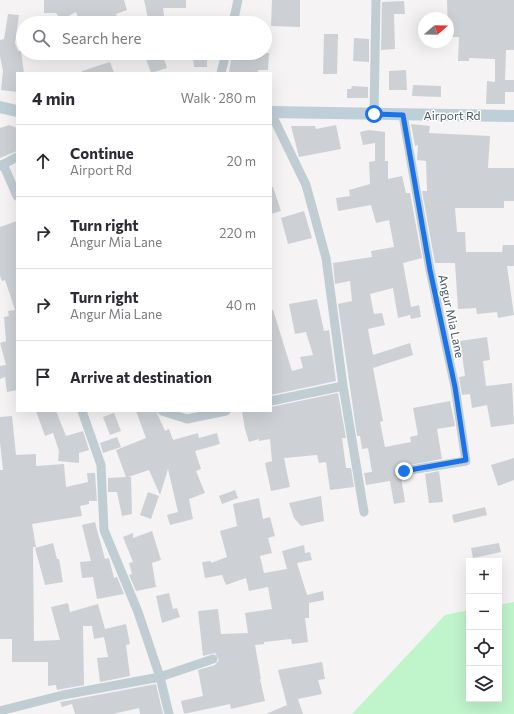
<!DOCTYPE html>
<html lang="en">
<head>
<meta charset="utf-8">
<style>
	:root { --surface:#fff; --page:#f7f7f7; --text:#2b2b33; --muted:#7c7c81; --line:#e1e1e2 }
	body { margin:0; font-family:Commissioner,sans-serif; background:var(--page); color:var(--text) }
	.controls { position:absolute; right:12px; bottom:12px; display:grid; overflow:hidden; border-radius:0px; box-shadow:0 4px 16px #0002 }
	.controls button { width:36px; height:36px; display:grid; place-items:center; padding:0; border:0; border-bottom:1px solid var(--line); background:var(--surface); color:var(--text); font:20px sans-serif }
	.compass { position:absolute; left:418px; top:12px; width:36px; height:36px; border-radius:50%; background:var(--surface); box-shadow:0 4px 16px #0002; rotate:70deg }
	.stop { position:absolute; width:12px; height:12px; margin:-9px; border:3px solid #1a73e8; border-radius:50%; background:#fff }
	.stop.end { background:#1a73e8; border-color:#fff; box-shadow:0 1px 4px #0008 }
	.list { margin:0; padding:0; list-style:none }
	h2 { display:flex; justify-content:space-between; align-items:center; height:52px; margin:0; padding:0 16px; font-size:17px }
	h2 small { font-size:13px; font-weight:400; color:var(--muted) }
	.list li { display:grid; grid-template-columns:26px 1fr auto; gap:12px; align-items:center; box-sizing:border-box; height:72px; padding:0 16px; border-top:1px solid var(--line) }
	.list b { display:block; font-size:15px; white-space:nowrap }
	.list p { margin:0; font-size:13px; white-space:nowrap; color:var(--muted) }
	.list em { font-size:13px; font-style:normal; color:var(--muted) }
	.icon { flex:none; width:22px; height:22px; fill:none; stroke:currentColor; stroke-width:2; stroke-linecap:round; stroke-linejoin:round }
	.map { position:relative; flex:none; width:514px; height:714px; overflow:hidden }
	.search { position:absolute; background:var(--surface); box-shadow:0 4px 16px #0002; left:16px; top:16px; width:256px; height:44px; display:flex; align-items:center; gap:10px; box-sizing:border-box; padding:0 14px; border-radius:22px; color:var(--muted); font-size:15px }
	.panel { position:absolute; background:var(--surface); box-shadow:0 4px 16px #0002; left:16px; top:72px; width:256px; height:340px; border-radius:0px }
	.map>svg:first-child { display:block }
	.green { fill:#c0f4cb }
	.building { fill:#cdd1d5 }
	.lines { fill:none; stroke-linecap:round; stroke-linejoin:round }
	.street { stroke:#c0cdd3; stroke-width:9 }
	.secondary { stroke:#bfcfd7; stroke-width:12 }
	.route { stroke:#1a73e8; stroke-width:5 }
	.labels { text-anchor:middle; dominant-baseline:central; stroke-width:3; stroke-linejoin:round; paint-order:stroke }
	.street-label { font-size:12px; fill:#485b62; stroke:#fff }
</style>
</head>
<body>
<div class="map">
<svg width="514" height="714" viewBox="0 0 514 714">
	<rect width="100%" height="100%" fill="#f5f3f3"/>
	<path class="green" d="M514,602v112h-162l93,-99 24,-5v89h30v-94z"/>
	<path class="building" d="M44,0h80l3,10 -11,4 3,9h-39l-4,-11 -15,8 -5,-7h-12z
		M144,0h42v8h-23l2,15h-16z
		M272,0h28v27l-29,-1z
		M447,0h67v50h-8l-1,30h9v12h-9v12h-19l1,-23 8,1v-23l-26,-1v3h-11l1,-24h-11z
		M404,1l1,13h-11l1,35 -14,1 1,-48z
		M8,14l11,1 -4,28 3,8h3l3,22h-7v19l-16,-2 2,-19 -3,-15v-16l4,-1z
		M324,34h14l-1,40h-14z
		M354,38l15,1v23l-16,-1z
		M144,53h18l5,15 -16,5z
		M232,53h37l-1,17h-10v3h-29z
		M193,58h14v9h-13z
		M110,62l4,11h-32v-2z
		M406,70l1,20h-18v-19z
		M413,85l28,1v11l-29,-1z
		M352,86l16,1v11h-21v-9h4z
		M411,124l19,2 -1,7 61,3 -2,32h26v33h-10v7h-49l2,24h8l1,20h36l1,-7h11v21h-7l7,49 -16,3 -1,-6 -20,2 -1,-6 -18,1 -3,-46h-20l-13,-72h5l-1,-30 -9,-1 1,-15 -3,1z
		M9,125l8,3v23l-17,7v-30z
		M336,125l5,24 -42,8 -8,-31h24l1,3z
		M369,130l16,2v29h3v18l14,-3 4,17h4l12,65 -19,5 8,44 8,-2 2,12 -10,2 -1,-4 -12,3 -5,-30 -23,6 4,20 8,-1 3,12 -17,4 5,26 37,-12 3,12 -40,13 10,53 -3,1 5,25 26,-5 -1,-5 8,-2 -5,-27 37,-7 5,25 -18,3 5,30 -42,8 -2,5 3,4 4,26 -11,2 -4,-23 -24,4 -2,-12 8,-1 -4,-24 -6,1 -2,-13h-3l-19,-132 14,-3 -2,-20 -15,3 -2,-21 39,-6 -1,-6 23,-4 -5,-27 -13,3 -5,-18 -33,6 -2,-13 14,-2 -1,-6 21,-6 -1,-22 6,-1v-18l-12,2 -3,-13z
		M271,187h2l8,24 -10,3z
		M304,211l8,27 -24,6 -7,-26z
		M17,221v169l-10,2 -2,-15 -5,2v-13l6,-1 -6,-22 6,-2 -2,-24 5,-1 -1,-5 7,-1 -10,-30 -3,1 -2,-5v-49z
		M317,299l7,32 5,-1 7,51 -65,14v-85h2l19,61 11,-3 -3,-11 13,-2 -7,-23 -11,2 -6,-30z
		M487,337l3,23 -7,1 3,25 26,-3 2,41 -23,3 -4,-22 -15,3 -2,-14 -8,1 -3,-18 6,-1 -5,-35z
		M338,393l8,45h-4l4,30h5l3,19 -24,3 -4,-28 -7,1 -2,-8 -33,3 6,29 -19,4 -6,-28 7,-2 -2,-22 -11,2v-2l-10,3 -4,-13 -3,-17 29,-1v-4z
		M36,411h20l10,25 17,-5 6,19 -10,3v10l-21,-2 1,-10 -6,-18 -8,3z
		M136,411h20l9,20 4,-2 4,11 25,-7 1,5 18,-5 3,11 -25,7 6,18 -5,2 9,22 -16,6 4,20 -23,6 -3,-10 11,-3 -10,-43 -8,26 -11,-25 -21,7h3l1,37 -10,2 -5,-24h-9v-14l18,-1 -10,-27 30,-12z
		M114,413l7,18 -11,4 -7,-18z
		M12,416l4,39 20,-1v12l28,-2 2,23 22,-5 -1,-9h8l2,28h-8v3l-9,2 2,10 -50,8 4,23h-3l1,94 26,-1 -9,-33 17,-4 2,9 28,-8 7,25 21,-5 4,20 -4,1 4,31 -30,6 -3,-24 11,-1 -4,-20 -10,2 -2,-13h-9l1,59 -27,5 -1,-5 -8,1v-24h-36v-23h-12v-169h3l-3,-28v-25z
		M117,437l4,10 -18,6 -3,-10z
		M514,458v22l-16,6 -7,-21z
		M439,471l4,31 -14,1 -4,-29z
		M235,490l3,8 -16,6 -3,-8z
		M148,492l11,4 -8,23 -11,-4z
		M321,496l3,25 -23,5 -7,-8 -5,-15z
		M259,498l4,21 7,-2 5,19 -7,2 4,15 -12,3 4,17 23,-4 -5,-18 22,-6 1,8 5,-1 2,8 -15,3 10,32 16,-4 1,9 -15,3v15h-4l3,24 -16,2 -1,-5 -27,3v2l-9,1 6,34h-1l5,22 -34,8 -1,-5 -46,10 -3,-13 22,-5 -5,-26 17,-5 4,-5 -4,-7 -12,3 -5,-45 20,-2 3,25 27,-1 -3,-20 27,-4 -4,-22 -19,4 -3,-13 -20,7 -4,-10 -17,3 -3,-16 9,-1v2l16,-6 -7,-26 17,-5 -4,-22z
		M485,507l2,8 -33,8 -2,-8z
		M95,522l10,37 4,-1 5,20 3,-1 7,17 -27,5 -4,-22 -11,1 -2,-16 11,-1 -9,-36z
		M152,531l9,29 -9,3 4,24 -20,4 -7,-16 3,-1 -3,-11 4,-1 -10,-25 10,-4v5z
		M53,543l4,16h2l4,23 -18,3 -10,-37z
		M499,543l2,9 -28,6 -2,-10z
		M169,593l4,16 4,-1 3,9 -18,6 -6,-27z
		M322,662l3,17 -7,1 4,14 -24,5 5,15h-37l21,-9 -9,-35z
		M156,684l7,30h-23l-1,-6 -26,6h-38l-3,-10 -10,3 -2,-5z"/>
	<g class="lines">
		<path class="street" d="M233,23l5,-23
			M221,73l5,-20
			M271,113l35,72 20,73 17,128 21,126
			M374,114l2,-114
			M403,115l27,155 25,117 11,74 -62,10
			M3,164l14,32
			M0,166l17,-9
			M271,401l72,-15
			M82,411l19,54 3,65 34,82 22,65 9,37
			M162,411l25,8 39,-8
			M0,711l63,-16 97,-18 53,-18"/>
		<path class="secondary" d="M0,107l17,4
			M271,112l243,4"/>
	</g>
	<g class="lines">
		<path class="route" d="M374,114l29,1 27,155 25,117 11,73 -62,11"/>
	</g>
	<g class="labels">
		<g class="street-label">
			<text x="452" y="115">Airport Rd</text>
			<text transform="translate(452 316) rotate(78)">Angur Mia Lane</text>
		</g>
	</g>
</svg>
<div class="controls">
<button>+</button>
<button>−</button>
<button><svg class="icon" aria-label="locate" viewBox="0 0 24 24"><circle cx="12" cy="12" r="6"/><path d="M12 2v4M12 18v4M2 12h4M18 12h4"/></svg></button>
<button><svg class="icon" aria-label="layers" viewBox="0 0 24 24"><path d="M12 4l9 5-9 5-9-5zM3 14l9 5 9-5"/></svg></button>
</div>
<svg class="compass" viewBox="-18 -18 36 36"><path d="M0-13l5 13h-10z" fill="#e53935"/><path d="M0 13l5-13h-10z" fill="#7c7c81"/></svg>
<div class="stop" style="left:374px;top:114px"></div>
<div class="stop end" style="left:404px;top:471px"></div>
<div class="search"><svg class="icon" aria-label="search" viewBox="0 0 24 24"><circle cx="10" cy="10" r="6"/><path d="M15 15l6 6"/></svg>Search here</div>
<section class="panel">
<h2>4 min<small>Walk · 280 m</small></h2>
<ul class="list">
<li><svg class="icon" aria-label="ahead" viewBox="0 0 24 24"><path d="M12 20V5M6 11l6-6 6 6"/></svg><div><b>Continue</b><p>Airport Rd</p></div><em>20 m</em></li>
<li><svg class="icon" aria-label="right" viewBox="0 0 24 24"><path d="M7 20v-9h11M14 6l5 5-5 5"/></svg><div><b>Turn right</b><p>Angur Mia Lane</p></div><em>220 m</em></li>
<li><svg class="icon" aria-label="right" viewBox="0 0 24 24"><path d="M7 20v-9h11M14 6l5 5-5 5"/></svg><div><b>Turn right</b><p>Angur Mia Lane</p></div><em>40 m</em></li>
<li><svg class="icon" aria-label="arrive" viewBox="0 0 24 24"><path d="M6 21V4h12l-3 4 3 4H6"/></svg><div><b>Arrive at destination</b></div></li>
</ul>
</section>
</div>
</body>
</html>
